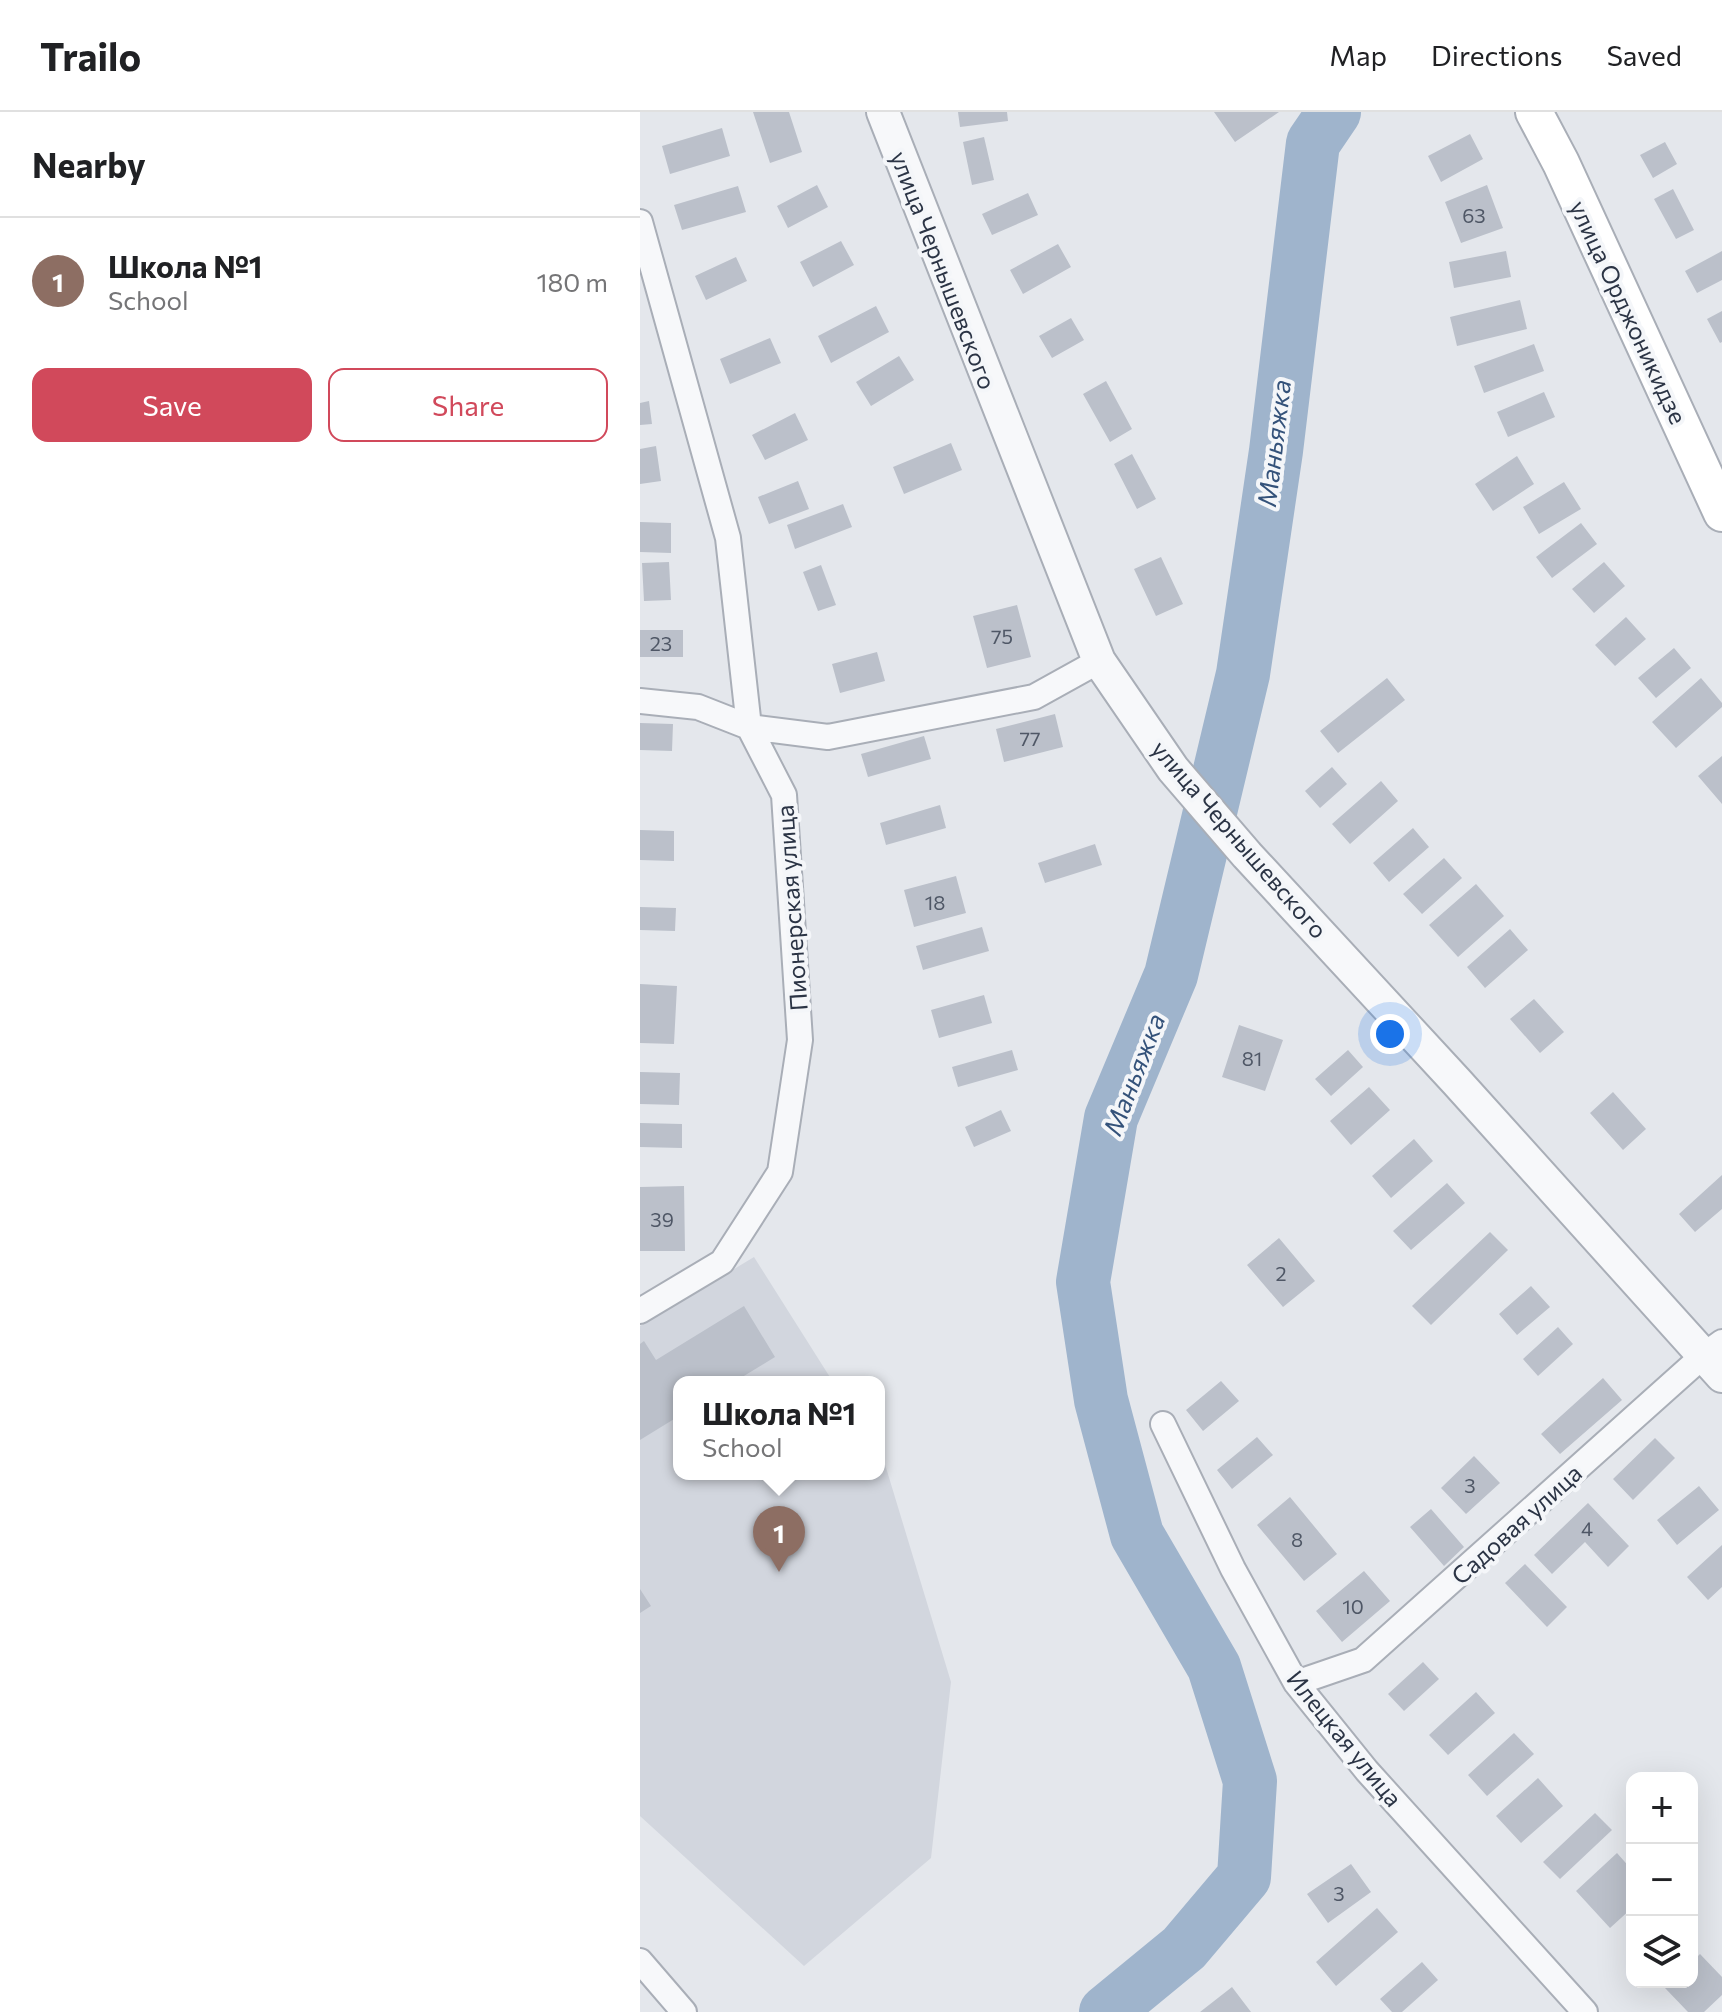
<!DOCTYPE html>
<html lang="en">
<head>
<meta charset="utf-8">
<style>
	:root { --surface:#fff; --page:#f2f2f2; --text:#202124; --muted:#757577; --line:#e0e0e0; --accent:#d1495b }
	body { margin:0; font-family:Commissioner,sans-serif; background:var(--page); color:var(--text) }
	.controls { position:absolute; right:24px; bottom:24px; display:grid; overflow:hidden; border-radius:16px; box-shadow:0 8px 32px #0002 }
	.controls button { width:72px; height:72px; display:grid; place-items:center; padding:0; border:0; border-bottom:2px solid var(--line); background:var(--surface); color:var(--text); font:40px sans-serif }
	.you { position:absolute; left:750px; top:922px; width:28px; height:28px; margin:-20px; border:6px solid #fff; border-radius:50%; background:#1a73e8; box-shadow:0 0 0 12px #1a73e833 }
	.badge { display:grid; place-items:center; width:52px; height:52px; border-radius:50%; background:var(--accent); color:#fff; font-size:26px; font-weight:700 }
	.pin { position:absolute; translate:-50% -66px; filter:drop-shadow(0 2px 4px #0008) }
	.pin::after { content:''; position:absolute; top:42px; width:28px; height:24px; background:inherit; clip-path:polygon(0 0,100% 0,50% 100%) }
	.popup { position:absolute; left:33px; top:1264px; width:212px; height:104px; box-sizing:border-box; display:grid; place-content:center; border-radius:16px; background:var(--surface); filter:drop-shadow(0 2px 6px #0005); font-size:26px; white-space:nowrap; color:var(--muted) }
	.popup b { font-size:30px; color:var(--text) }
	.popup::after { content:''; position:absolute; left:50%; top:100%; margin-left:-16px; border:16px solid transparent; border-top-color:var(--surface) }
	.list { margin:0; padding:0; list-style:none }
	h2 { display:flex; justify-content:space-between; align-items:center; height:104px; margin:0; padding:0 32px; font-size:34px }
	h2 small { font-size:26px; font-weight:400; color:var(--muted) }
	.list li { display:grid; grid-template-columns:52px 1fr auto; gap:24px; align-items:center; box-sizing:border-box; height:128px; padding:0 32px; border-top:2px solid var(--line) }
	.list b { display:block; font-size:30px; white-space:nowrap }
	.list p { margin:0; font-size:26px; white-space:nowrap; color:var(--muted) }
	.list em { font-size:26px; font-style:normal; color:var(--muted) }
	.actions { display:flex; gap:16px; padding:24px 32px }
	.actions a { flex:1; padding:18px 0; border:2px solid var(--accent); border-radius:16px; text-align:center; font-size:28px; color:var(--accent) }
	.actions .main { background:var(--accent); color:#fff }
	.icon { flex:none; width:44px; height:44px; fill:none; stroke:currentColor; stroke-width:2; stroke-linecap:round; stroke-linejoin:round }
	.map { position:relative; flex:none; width:1082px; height:1900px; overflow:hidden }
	header { display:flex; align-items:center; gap:48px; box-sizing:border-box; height:112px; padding:0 40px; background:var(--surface); border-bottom:2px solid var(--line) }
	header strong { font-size:38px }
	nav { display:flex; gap:44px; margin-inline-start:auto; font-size:28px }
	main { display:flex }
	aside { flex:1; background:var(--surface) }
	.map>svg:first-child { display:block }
	.built { fill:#d2d6de }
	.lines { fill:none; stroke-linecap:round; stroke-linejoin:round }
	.river { stroke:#9fb4cc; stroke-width:54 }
	.building { fill:#bbc0ca }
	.minor-casing { stroke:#a9aeb7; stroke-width:28 }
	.tertiary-casing { stroke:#a9aeb7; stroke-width:36 }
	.secondary-casing { stroke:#a9aeb7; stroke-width:40 }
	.minor { stroke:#f7f8fa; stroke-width:24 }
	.tertiary { stroke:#f7f8fa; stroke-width:32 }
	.secondary { stroke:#fff; stroke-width:36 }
	.labels { text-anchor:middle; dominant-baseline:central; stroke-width:8; stroke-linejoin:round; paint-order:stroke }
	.number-label { font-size:20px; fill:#4f5766 }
	.street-label { font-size:24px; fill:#2b3445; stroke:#f4f6f9 }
	.water-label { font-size:26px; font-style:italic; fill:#34527a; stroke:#f4f6f9 }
</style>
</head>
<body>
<header>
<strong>Trailo</strong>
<nav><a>Map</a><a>Directions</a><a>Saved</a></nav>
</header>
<main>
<aside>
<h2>Nearby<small></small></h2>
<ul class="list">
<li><span class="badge" style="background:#8d6e63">1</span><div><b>Школа №1</b><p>School</p></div><em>180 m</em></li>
</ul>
<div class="actions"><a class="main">Save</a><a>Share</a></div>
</aside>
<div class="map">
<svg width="1082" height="1900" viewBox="0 0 1082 1900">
	<rect width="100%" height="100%" fill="#e4e7ec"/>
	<path class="built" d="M114,1145l79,125h-154v92h200v-20l5,7 67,221 -20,176 -127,108 -164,-150v-490z"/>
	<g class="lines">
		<path class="river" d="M466,1900l78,-64 60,-71 6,-96 -36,-114 -77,-132 -36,-135 -18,-118 28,-164 60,-143 72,-301 33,-223 37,-308 21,-31"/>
	</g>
	<path class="building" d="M113,0h36l13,40 -32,11z
		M318,0h49l1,9 -48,6z
		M574,0h65l-44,30z
		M82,16l8,28 -60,18 -8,-28z
		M830,22l13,25 -42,23 -13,-26z
		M344,25l10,43 -22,5 -9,-43z
		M1025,30l12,22 -24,14 -13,-23z
		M177,73l11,22 -40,21 -11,-22z
		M847,73l16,43 -42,15 -16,-41z
		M98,74l8,26 -64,18 -8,-25z
		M1033,77l21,41 -18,9 -22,-40z
		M388,81l10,22 -46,20 -10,-21z
		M201,129l13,24 -41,22 -13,-25z
		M418,132l13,23 -48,27 -13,-24z
		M866,139l5,26 -57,11 -5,-26z
		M1082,139v29l-25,13 -12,-22z
		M96,145l11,24 -41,19 -11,-24z
		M880,188l7,29 -70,17 -7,-29z
		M236,194l13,26 -58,31 -13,-27z
		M1082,199v31l-2,1 -13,-24z
		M431,206l13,22 -32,18 -13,-22z
		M130,226l11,25 -51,21 -10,-25z
		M894,232l10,27 -60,22 -10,-27z
		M259,244l15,24 -43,26 -15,-24z
		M466,269l26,48 -22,13 -27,-48z
		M904,280l11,25 -47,20 -11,-25z
		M9,289l3,23 -12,1v-22z
		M155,301l13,27 -43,20 -13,-25z
		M311,331l11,27 -58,24 -11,-27z
		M16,334l5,35 -21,3v-35z
		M492,342l24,45 -19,10 -23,-45z
		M877,344l17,28 -41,27 -18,-27z
		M158,369l11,28 -40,15 -11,-27z
		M924,370l17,27 -42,25 -16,-27z
		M203,392l9,23 -57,22 -8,-24z
		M0,410l31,1v30l-31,-1z
		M941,411l16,21 -45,34 -16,-21z
		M521,445l22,47 -27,12 -22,-47z
		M29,450l2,38 -27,1 -2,-38z
		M964,450l21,24 -31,27 -22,-24z
		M181,453l15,40 -18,6 -15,-39z
		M377,493l14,52 -44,11 -14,-52z
		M986,505l20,22 -31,27 -20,-21z
		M0,518h43v27h-43z
		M1034,536l17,20 -35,30 -18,-20z
		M237,540l8,29 -45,12 -8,-29z
		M747,566l18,22 -67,53 -18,-22z
		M1061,566l21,25v4l-46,41 -24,-26z
		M415,602l8,33 -59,15 -8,-33z
		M0,611l33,1 -1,27 -32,-1z
		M284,624l7,23 -63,18 -7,-23z
		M1082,644v48l-24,-28z
		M692,655l15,17 -27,24 -15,-17z
		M741,669l17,20 -48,43 -18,-20z
		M300,693l6,23 -60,17 -6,-22z
		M773,716l16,19 -40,35 -16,-19z
		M0,718l34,1v30l-34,-1z
		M455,732l7,21 -57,18 -7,-20z
		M804,746l18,20 -40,36 -19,-20z
		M316,764l10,37 -52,14 -10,-37z
		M836,772l28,32 -46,41 -29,-32z
		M0,795l36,1 -1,23 -35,-1z
		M342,815l7,24 -66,19 -7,-24z
		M870,817l18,21 -43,38 -18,-21z
		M0,872l37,2 -3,58 -34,-1z
		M344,883l8,28 -53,15 -8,-28z
		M894,887l30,33 -24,21 -30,-34z
		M599,913l44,15 -18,51 -43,-14z
		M372,938l6,20 -60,17 -6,-20z
		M708,938l15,17 -32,29 -16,-17z
		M0,960l40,1 -1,32 -39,-1z
		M729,975l21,23 -39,35 -21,-24z
		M973,980l33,37 -23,21 -33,-37z
		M361,998l10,21 -37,16 -9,-20z
		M0,1011l42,1v24l-42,-1z
		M774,1027l19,22 -42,37 -19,-22z
		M1082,1063v34l-27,23 -16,-18z
		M807,1071l18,20 -54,47 -18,-19z
		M44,1074l1,65h-45v-64z
		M850,1120l18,18 -77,75 -19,-19z
		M639,1126l36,43 -32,26 -36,-42z
		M891,1174l19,21 -33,28 -18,-21z
		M104,1194l31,51 -41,25h-55v34l-39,24v-96l4,-3 12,19z
		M918,1215l15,17 -35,32 -15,-17z
		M963,1266l19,22 -62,54 -19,-20z
		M581,1269l18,20 -36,30 -17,-21z
		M617,1325l16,18 -41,34 -15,-19z
		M1015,1326l20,20 -42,42 -20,-21z
		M834,1344l26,27 -34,31 -25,-26z
		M1059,1374l20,24 -42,35 -20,-25z
		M650,1385l47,57 -33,27 -47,-56z
		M948,1391l41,43 -21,21 -23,-25 -33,32 -18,-19z
		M791,1397l33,38 -20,19 -34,-39z
		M1082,1433v42l-14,13 -21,-23z
		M885,1452l42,43 -20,20 -42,-44z
		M724,1459l26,30 -48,41 -26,-31z
		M0,1477l11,17 -11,7z
		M783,1550l16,17 -35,32 -16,-17z
		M836,1580l19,21 -47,42 -19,-20z
		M874,1621l20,21 -47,42 -19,-21z
		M898,1666l25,28 -42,37 -25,-27z
		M955,1701l17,17 -52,49 -17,-17z
		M977,1741l15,17v38l-22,20 -34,-37z
		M711,1752l20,28 -43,31 -21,-29z
		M737,1796l21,24 -62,54 -20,-24z
		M1060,1842l22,23v18l-18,17h-16l-23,-24 6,-6h21v-20z
		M782,1850l16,18 -36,32h-10l-12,-13z
		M592,1875l19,25h-51z"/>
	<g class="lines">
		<defs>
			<path id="minor" d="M0,110l88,316 21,189 35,68 16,245 -20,132 -58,90 -82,49
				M0,589l58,6 51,20 79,10 206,-40 65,-36
				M523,1312l70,145 63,114 71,88 218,241
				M656,1571l67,-23 341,-305 18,-13
				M0,1849l44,51"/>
			<path id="tertiary" d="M243,0l216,549 74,108 74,86 209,226 266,295"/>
			<path id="secondary" d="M894,0l27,51 161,350"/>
		</defs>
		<use href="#minor" class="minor-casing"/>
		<use href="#tertiary" class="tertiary-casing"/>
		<use href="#secondary" class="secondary-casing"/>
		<use href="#minor" class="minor"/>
		<use href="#tertiary" class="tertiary"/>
		<use href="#secondary" class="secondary"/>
	</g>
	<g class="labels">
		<g class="number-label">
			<text x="834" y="103">63</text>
			<text x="362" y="524">75</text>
			<text x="21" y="531">23</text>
			<text x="390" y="626">77</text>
			<text x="295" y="790">18</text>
			<text x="612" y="946">81</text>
			<text x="22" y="1107">39</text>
			<text x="641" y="1161">2</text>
			<text x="830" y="1373">3</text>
			<text x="947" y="1416">4</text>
			<text x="657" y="1427">8</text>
			<text x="713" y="1494">10</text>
			<text x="699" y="1781">3</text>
		</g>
		<g class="street-label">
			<text transform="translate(304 158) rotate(69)">улица Чернышевского</text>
			<text transform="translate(989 200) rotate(65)">улица Орджоникидзе</text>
			<text transform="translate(600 727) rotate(49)">улица Чернышевского</text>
			<text transform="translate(151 796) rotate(-94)">Пионерская улица</text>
			<text transform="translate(876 1412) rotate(-42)">Садовая улица</text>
			<text transform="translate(705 1626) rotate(51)">Илецкая улица</text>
		</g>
		<g class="water-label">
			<text transform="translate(633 331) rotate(-83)">Маньяжка</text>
			<text transform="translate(493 962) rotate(-69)">Маньяжка</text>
		</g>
	</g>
</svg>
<div class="controls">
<button>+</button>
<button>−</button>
<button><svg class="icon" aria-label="layers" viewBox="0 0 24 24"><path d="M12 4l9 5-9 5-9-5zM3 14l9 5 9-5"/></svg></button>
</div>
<div class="you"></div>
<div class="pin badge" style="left:139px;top:1460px;background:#8d6e63">1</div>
<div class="popup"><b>Школа №1</b>School</div>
</div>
</main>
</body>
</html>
